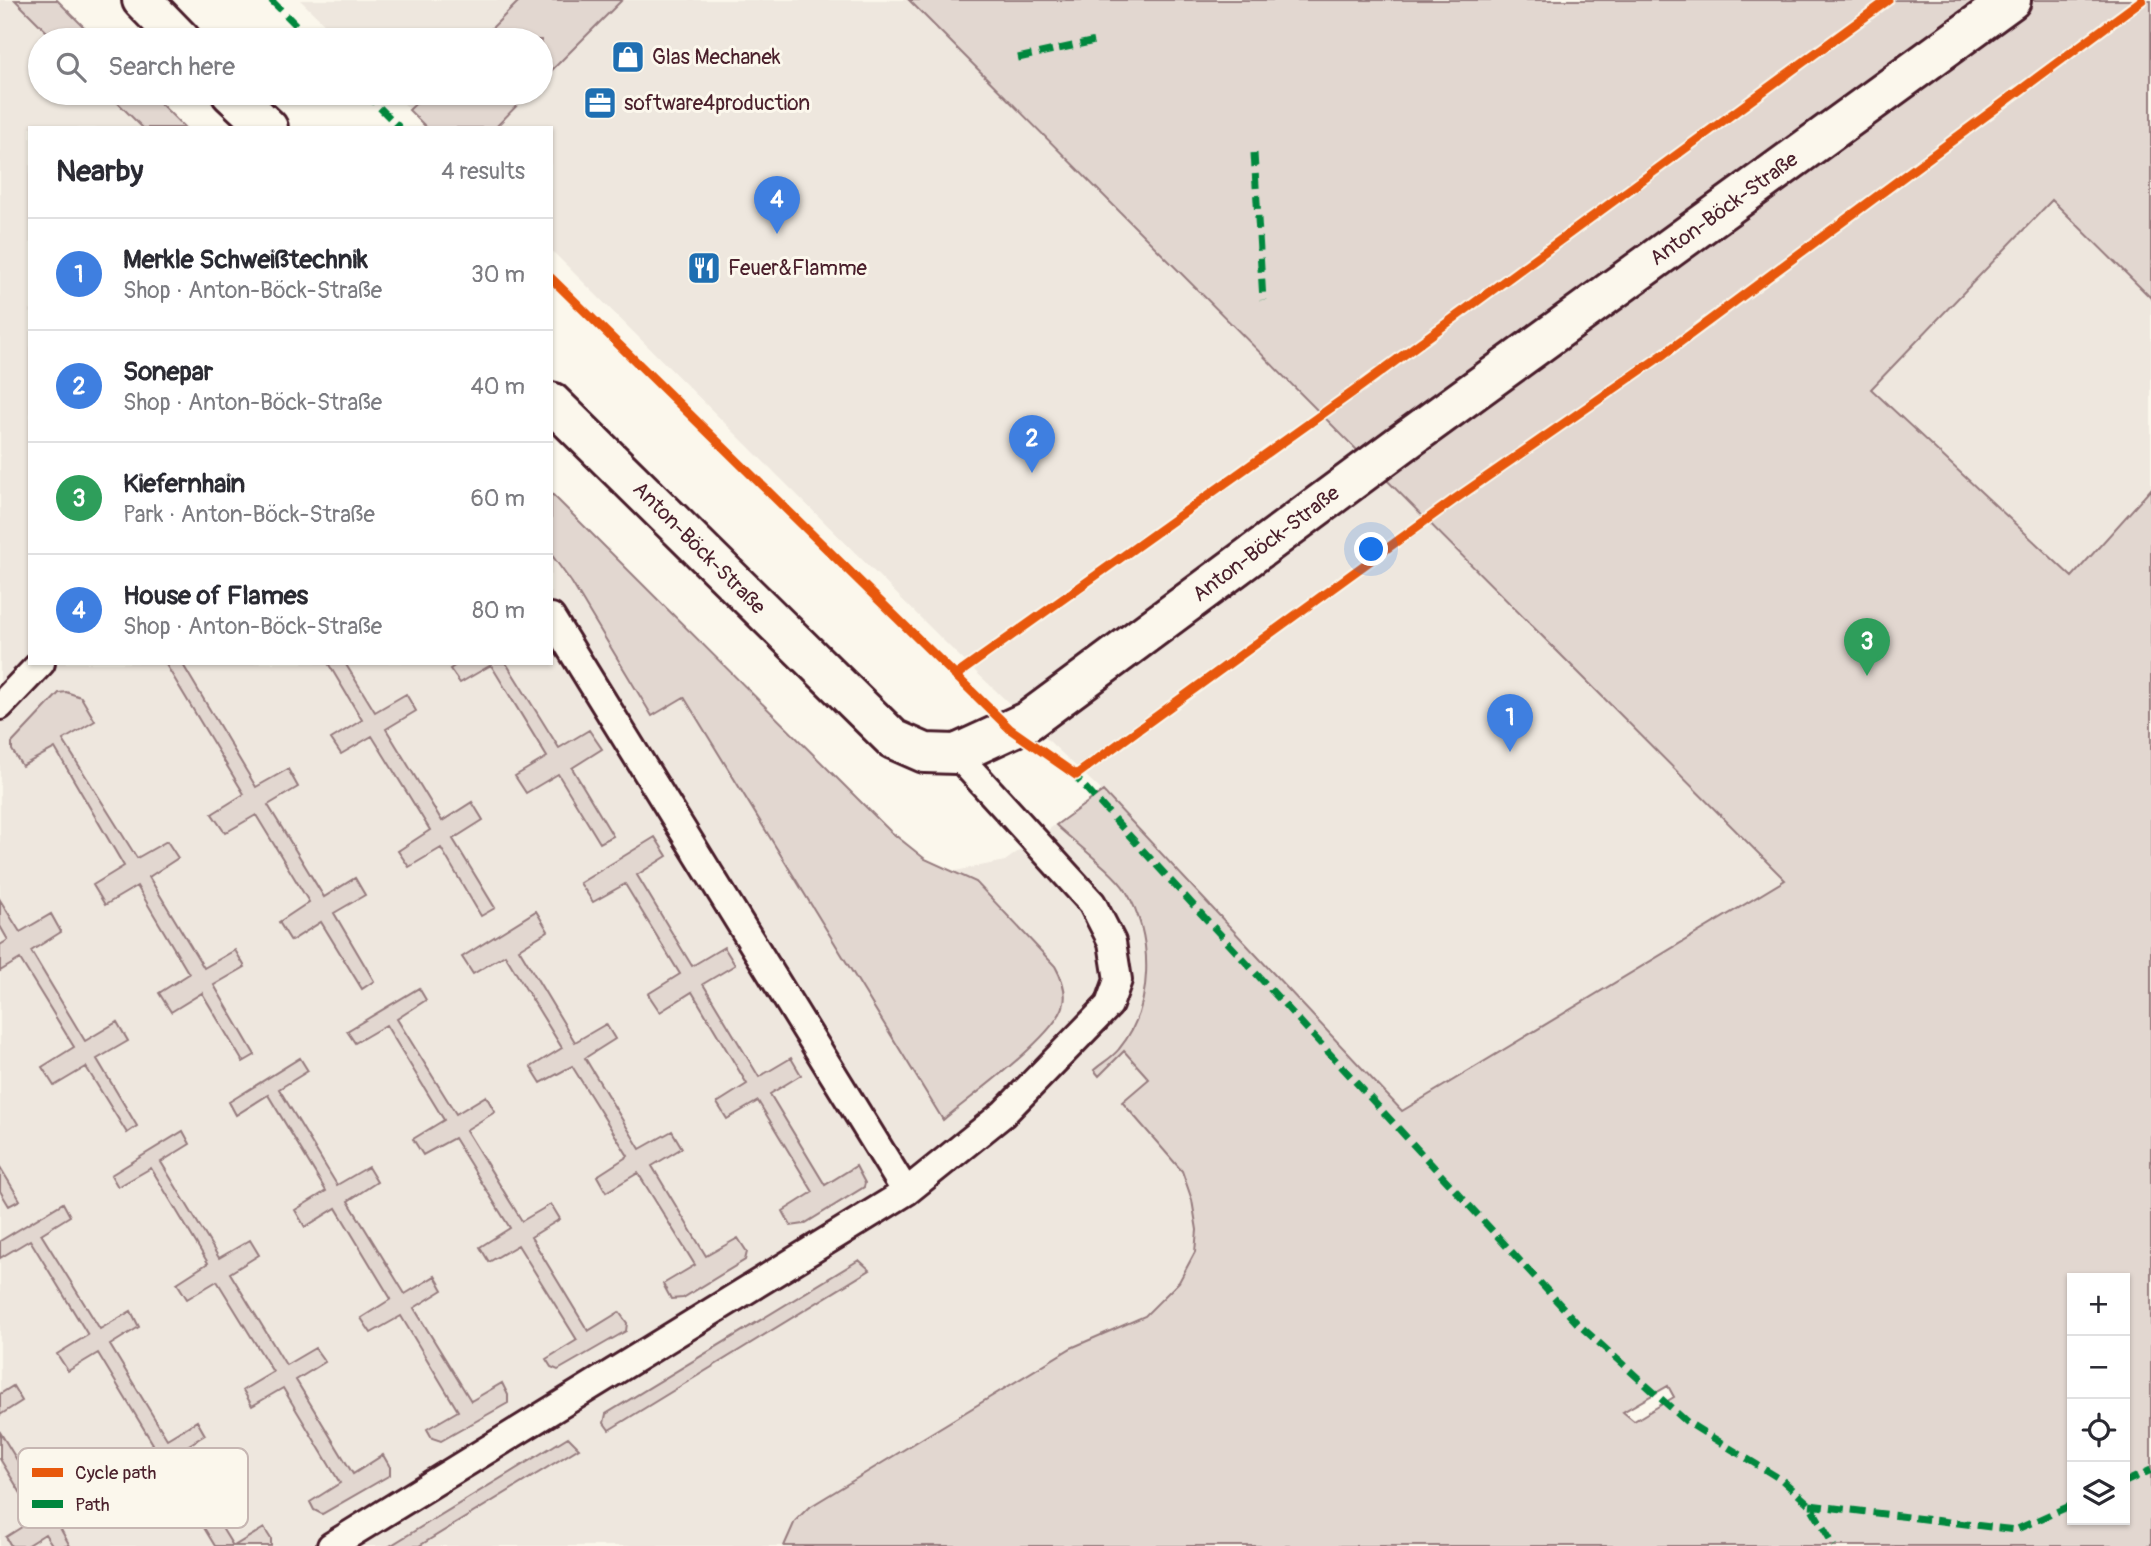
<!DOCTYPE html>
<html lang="en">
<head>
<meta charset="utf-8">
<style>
	:root { --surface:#fff; --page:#f2f2f3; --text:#2b2b33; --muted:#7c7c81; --line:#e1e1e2; --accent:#ea580c }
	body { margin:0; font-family:Pangolin,sans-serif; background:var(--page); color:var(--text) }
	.controls { position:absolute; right:21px; bottom:21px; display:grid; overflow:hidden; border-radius:0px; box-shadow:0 2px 5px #0004 }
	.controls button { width:63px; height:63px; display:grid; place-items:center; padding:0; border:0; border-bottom:2px solid var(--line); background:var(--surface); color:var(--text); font:35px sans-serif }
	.you { position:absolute; left:1372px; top:550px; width:24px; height:24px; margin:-18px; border:5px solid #fff; border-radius:50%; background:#1a73e8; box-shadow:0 0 0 10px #1a73e833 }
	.badge { display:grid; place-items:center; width:46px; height:46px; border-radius:50%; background:var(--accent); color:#fff; font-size:23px; font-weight:700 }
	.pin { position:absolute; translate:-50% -58px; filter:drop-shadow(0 2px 4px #0008) }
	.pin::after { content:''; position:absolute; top:37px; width:24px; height:21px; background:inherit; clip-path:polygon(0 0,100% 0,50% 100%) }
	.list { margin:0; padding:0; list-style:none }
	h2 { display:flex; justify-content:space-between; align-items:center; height:91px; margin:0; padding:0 28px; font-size:30px }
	h2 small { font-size:23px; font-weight:400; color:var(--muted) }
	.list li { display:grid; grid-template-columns:46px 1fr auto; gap:21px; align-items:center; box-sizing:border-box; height:112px; padding:0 28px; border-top:2px solid var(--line) }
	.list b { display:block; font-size:26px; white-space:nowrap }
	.list p { margin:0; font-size:23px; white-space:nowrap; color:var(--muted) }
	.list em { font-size:23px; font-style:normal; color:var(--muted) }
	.icon { flex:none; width:38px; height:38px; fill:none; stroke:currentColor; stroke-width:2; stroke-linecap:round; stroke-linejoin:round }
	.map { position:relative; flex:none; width:2151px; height:1546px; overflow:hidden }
	.search { position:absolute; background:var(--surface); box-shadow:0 2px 5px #0004; left:28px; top:28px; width:525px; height:77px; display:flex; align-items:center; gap:18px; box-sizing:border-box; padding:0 24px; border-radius:38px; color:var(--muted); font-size:26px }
	.panel { position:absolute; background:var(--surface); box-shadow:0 2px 5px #0004; left:28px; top:126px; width:525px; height:539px; border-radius:0px }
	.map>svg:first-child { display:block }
	.built { fill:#eee7de }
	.green { fill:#e2d7d0; stroke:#967b7e; stroke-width:2; fill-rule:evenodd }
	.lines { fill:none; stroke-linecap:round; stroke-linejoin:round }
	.lane-casing { stroke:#4a1f2b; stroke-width:32 }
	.street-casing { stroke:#4a1f2b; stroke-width:44 }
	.lane { stroke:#fbf7ec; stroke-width:26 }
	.street { stroke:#fbf7ec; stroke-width:38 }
	.quiet { stroke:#00873e; stroke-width:7; stroke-dasharray:14 7; stroke-linecap:butt }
	.cycleway-casing { stroke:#fbf7ec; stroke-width:13 }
	.cycleway { stroke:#e8590c; stroke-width:9 }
	.labels { text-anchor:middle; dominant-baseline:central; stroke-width:6; stroke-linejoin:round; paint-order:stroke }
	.poi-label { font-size:21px; fill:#4a1f2b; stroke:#fbf7ec; text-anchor:start }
	.street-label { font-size:21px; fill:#4a1f2b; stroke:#fbf7ec }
	.key { fill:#fbf7ec; stroke:#c6b6b2; stroke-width:2 }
	.key-label { font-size:19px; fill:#4a1f2b }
</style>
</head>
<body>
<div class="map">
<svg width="2151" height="1546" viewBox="0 0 2151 1546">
	<rect width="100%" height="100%" fill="#fbf7ec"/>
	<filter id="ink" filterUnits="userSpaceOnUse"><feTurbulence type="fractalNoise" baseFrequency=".0143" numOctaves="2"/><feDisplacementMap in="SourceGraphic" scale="14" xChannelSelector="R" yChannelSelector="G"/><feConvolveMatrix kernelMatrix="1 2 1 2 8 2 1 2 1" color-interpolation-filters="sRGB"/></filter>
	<g filter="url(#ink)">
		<path class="built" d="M0,0h57l40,40h-57v53h110l35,35h-155v535h521v-170l339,338 35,28 30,12 50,-10 97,-70 -146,-138 -405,-403v-122h-122l-36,-35h148v-53h-200l-41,-40h609l876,880 -384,231 -534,435h-867z
			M2052,200l99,98v191l-79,88 -201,-188z"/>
		<path class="green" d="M15,0h42l40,40h-42z
			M520,0h102l-81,81v-41h-61z
			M909,0h1242v298l-99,-98 -181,189 201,188 79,-88v1057h-1367l11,-25 13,-13 263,-160 74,-32 34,-34 16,-30 2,-22 -5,-30 -10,-29 -60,-69 27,-23 -25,-28 -25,25 -5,-6c8,-7 19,-13 25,-21 35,-42 35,-112 7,-158 -12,-19 -52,-49 -70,-66l47,-34 299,320 383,-231zM2072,1278h53v242h-53zM1668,1386l6,11 -40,24 -11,-9z
			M108,93h42l35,35h-42z
			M427,93h102l-34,35h-68l-18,-18z
			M551,493l339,338 35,28 51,23 79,84c6,11 12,24 9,37 -5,31 -94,94 -121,117l-259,-423 -32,19 -80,-133 -21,-29z
			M165,663h17l74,124 32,-18 10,18 -30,18 56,92 31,-19 10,17 -31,18 40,68 -12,8 -41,-67 -30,19 -12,-19 30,-20 -53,-87 -31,18 -13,-19 32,-20z
			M328,663h17l30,49 31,-18 10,17 -30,18 56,92 30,-19 11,18 -30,19 42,69 -14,8 -40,-68 -32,19 -11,-16 32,-21 -58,-94 -31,18 -10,-15 31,-19z
			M459,663h47l53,85 30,-18 13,19 -30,19 41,68 -13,7 -42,-69 -32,19 -11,-17 32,-19 -56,-92 -31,18 -10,-14z
			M66,692l15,5 14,24 -32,19 74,118 30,-17 11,17 -29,19 55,91 31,-18 10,17 -31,18 41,70 -12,7 -41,-69 -31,19 -12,-19 30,-19 -52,-88 -32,19 -12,-20 31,-19 -69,-118 -33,18 -10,-16v-7l47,-50z
			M655,837l12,19 -30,19 55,91 32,-19 11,18 -32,19 56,93 32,-19 10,17 -31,19 55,91 31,-19 9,17 -1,4 -60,37 -13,2 -8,-15 30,-19 -55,-91 -31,18 -10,-16 30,-19 -55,-92 -32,20 -12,-18 32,-20 -55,-90 -32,18 -13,-19z
			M0,900l20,32 31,-18 10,18 -30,19 54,90 32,-19 11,19 -31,18 40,67 -10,7 -41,-66 -32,19 -12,-19 32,-20 -54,-88 -20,12v-26l8,-5 -8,-14z
			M536,911l12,20 -29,18 56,93 31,-18 9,15 -30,19 55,91 32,-18 10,17 -30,18 54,90 32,-18 9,14 -2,8 -62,38 -12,1 -8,-15 32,-19 -57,-92 -32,19 -9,-16 31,-20 -56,-90 -31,17 -10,-16 31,-19 -57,-93 -32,19 -11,-17z
			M419,988l7,12 -29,19 59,95 30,-18 9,16 -29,18 56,91 29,-17 9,15 -29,18 57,94 31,-19 8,11 -1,8 -68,39 -7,-3 -5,-8 31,-19 -59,-95 -29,17 -9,-15 30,-19 -56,-90 -31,17 -10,-16 31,-19 -58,-95 -31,18 -8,-12z
			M300,1058l8,13 -29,18 58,96 31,-18 9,15 -29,19 57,93 30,-18 8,14 -29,18 57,93 31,-18 6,12v8l-67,38 -9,-3 -5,-9 31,-18 -57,-95 -30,17 -10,-15 30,-19 -55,-91 -31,19 -10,-17 31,-19 -58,-96 -32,20 -7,-13z
			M183,1131l7,13 -29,18 58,96 31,-18 9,15 -29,18 56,92 29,-17 10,14 -29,18 57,94 30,-19 7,12v8l-68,39 -8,-4 -4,-8 30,-19 -57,-95 -31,18 -9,-16 30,-18 -56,-91 -30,18 -10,-16 31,-20 -57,-95 -33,19 -7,-12z
			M0,1167l20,33 -11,6 -9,-15z
			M63,1203l7,13 -29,18 59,95 31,-18 8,16 -29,18 57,94 30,-18 8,14 -29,18 57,93h-18l-52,-86 -30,18 -9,-16 29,-18 -55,-91 -30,18 -11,-17 31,-19 -58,-95 -30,18v-17z
			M859,1260l11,10 -261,160 -5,-7 2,-9z
			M13,1386l9,15 -22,14v-21z
			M0,1432l49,81 31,-18 9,13 -30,18 11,20h-17l-8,-12 -19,12h-15l-5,-9 30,-19 -36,-59z
			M568,1437l11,11 -160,98h-29z
			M264,1528l7,11v7h-37z"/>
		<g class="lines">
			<defs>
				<path id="lane" d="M551,617l355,575
					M0,706l41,-43
					M331,1546l575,-354 97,-78 106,-109 9,-25 -6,-38 -20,-39 -136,-149"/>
				<path id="street" d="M142,0l39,40
					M231,93l37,35
					M551,402l342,337 32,14 31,1 72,-33 373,-277 610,-444"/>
			</defs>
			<use href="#lane" class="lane-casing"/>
			<use href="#street" class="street-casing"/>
			<use href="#lane" class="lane"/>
			<use href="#street" class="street"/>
			<path class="quiet" d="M271,0l40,40
				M1018,58l81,-18
				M365,93l35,35
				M1254,153l9,147
				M1071,772l507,552 109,98 95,58 28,25 24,41
				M2125,1482l26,-12
				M1810,1505l205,25 57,-25"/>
			<defs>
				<path id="cycleway" d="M551,278l459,451 66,46 379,-276 209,-145 478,-354
					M955,676l398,-284 535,-392"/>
			</defs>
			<use href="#cycleway" class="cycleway-casing"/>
			<use href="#cycleway" class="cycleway"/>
		</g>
	</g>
	<defs>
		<symbol id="shop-square" viewBox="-11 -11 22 22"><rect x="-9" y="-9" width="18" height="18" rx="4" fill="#1f6fb2" stroke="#fbf7ec"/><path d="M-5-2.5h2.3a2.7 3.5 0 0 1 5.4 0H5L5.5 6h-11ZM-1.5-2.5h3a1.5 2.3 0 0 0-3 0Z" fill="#fff"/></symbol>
		<symbol id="office-square" viewBox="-11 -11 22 22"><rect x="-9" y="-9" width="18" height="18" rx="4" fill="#1f6fb2" stroke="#fbf7ec"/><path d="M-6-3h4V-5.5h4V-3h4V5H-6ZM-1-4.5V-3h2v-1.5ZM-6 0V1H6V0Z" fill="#fff"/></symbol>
		<symbol id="restaurant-square" viewBox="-11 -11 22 22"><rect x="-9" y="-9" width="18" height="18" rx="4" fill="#1f6fb2" stroke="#fbf7ec"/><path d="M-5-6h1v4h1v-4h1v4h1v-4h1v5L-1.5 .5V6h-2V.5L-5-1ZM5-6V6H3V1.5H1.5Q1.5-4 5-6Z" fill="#fff"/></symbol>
	</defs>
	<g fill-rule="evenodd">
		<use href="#shop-square" x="609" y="38" width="38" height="38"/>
		<use href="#office-square" x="581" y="84" width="38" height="38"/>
		<use href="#restaurant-square" x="685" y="249" width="38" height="38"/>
	</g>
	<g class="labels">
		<g class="poi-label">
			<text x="652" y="57">Glas Mechanek</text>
			<text x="624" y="103">software4production</text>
			<text x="728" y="268">Feuer&amp;Flamme</text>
		</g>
		<g class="street-label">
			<text transform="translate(1724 209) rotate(-36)">Anton-Böck-Straße</text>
			<text transform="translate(1266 544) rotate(-37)">Anton-Böck-Straße</text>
			<text transform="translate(699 548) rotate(45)">Anton-Böck-Straße</text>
		</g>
	</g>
	<rect x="18" y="1448" width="230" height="80" rx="10" class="key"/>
	<rect x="32" y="1468" width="31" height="9" fill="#e8590c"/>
	<rect x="32" y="1500" width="31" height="8" fill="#00873e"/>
	<g class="key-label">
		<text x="75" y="1479">Cycle path</text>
		<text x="75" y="1511">Path</text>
	</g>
</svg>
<div class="controls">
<button>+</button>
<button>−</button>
<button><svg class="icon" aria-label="locate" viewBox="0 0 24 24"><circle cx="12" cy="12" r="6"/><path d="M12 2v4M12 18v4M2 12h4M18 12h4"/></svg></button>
<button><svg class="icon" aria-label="layers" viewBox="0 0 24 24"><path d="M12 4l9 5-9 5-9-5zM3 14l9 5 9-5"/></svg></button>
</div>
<div class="you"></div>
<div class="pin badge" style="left:1510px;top:752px;background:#3f7fe0">1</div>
<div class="pin badge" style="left:1032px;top:473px;background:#3f7fe0">2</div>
<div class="pin badge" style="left:1867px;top:676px;background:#2e9e5b">3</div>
<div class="pin badge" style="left:777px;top:234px;background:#3f7fe0">4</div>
<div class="search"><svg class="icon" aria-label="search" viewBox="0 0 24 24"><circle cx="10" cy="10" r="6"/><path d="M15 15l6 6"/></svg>Search here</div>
<section class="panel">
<h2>Nearby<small>4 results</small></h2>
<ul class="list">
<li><span class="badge" style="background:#3f7fe0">1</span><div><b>Merkle Schweißtechnik</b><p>Shop · Anton-Böck-Straße</p></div><em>30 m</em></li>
<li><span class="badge" style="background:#3f7fe0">2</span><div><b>Sonepar</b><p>Shop · Anton-Böck-Straße</p></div><em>40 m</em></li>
<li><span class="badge" style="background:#2e9e5b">3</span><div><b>Kiefernhain</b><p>Park · Anton-Böck-Straße</p></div><em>60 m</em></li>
<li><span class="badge" style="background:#3f7fe0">4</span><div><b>House of Flames</b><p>Shop · Anton-Böck-Straße</p></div><em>80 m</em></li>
</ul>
</section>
</div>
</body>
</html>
